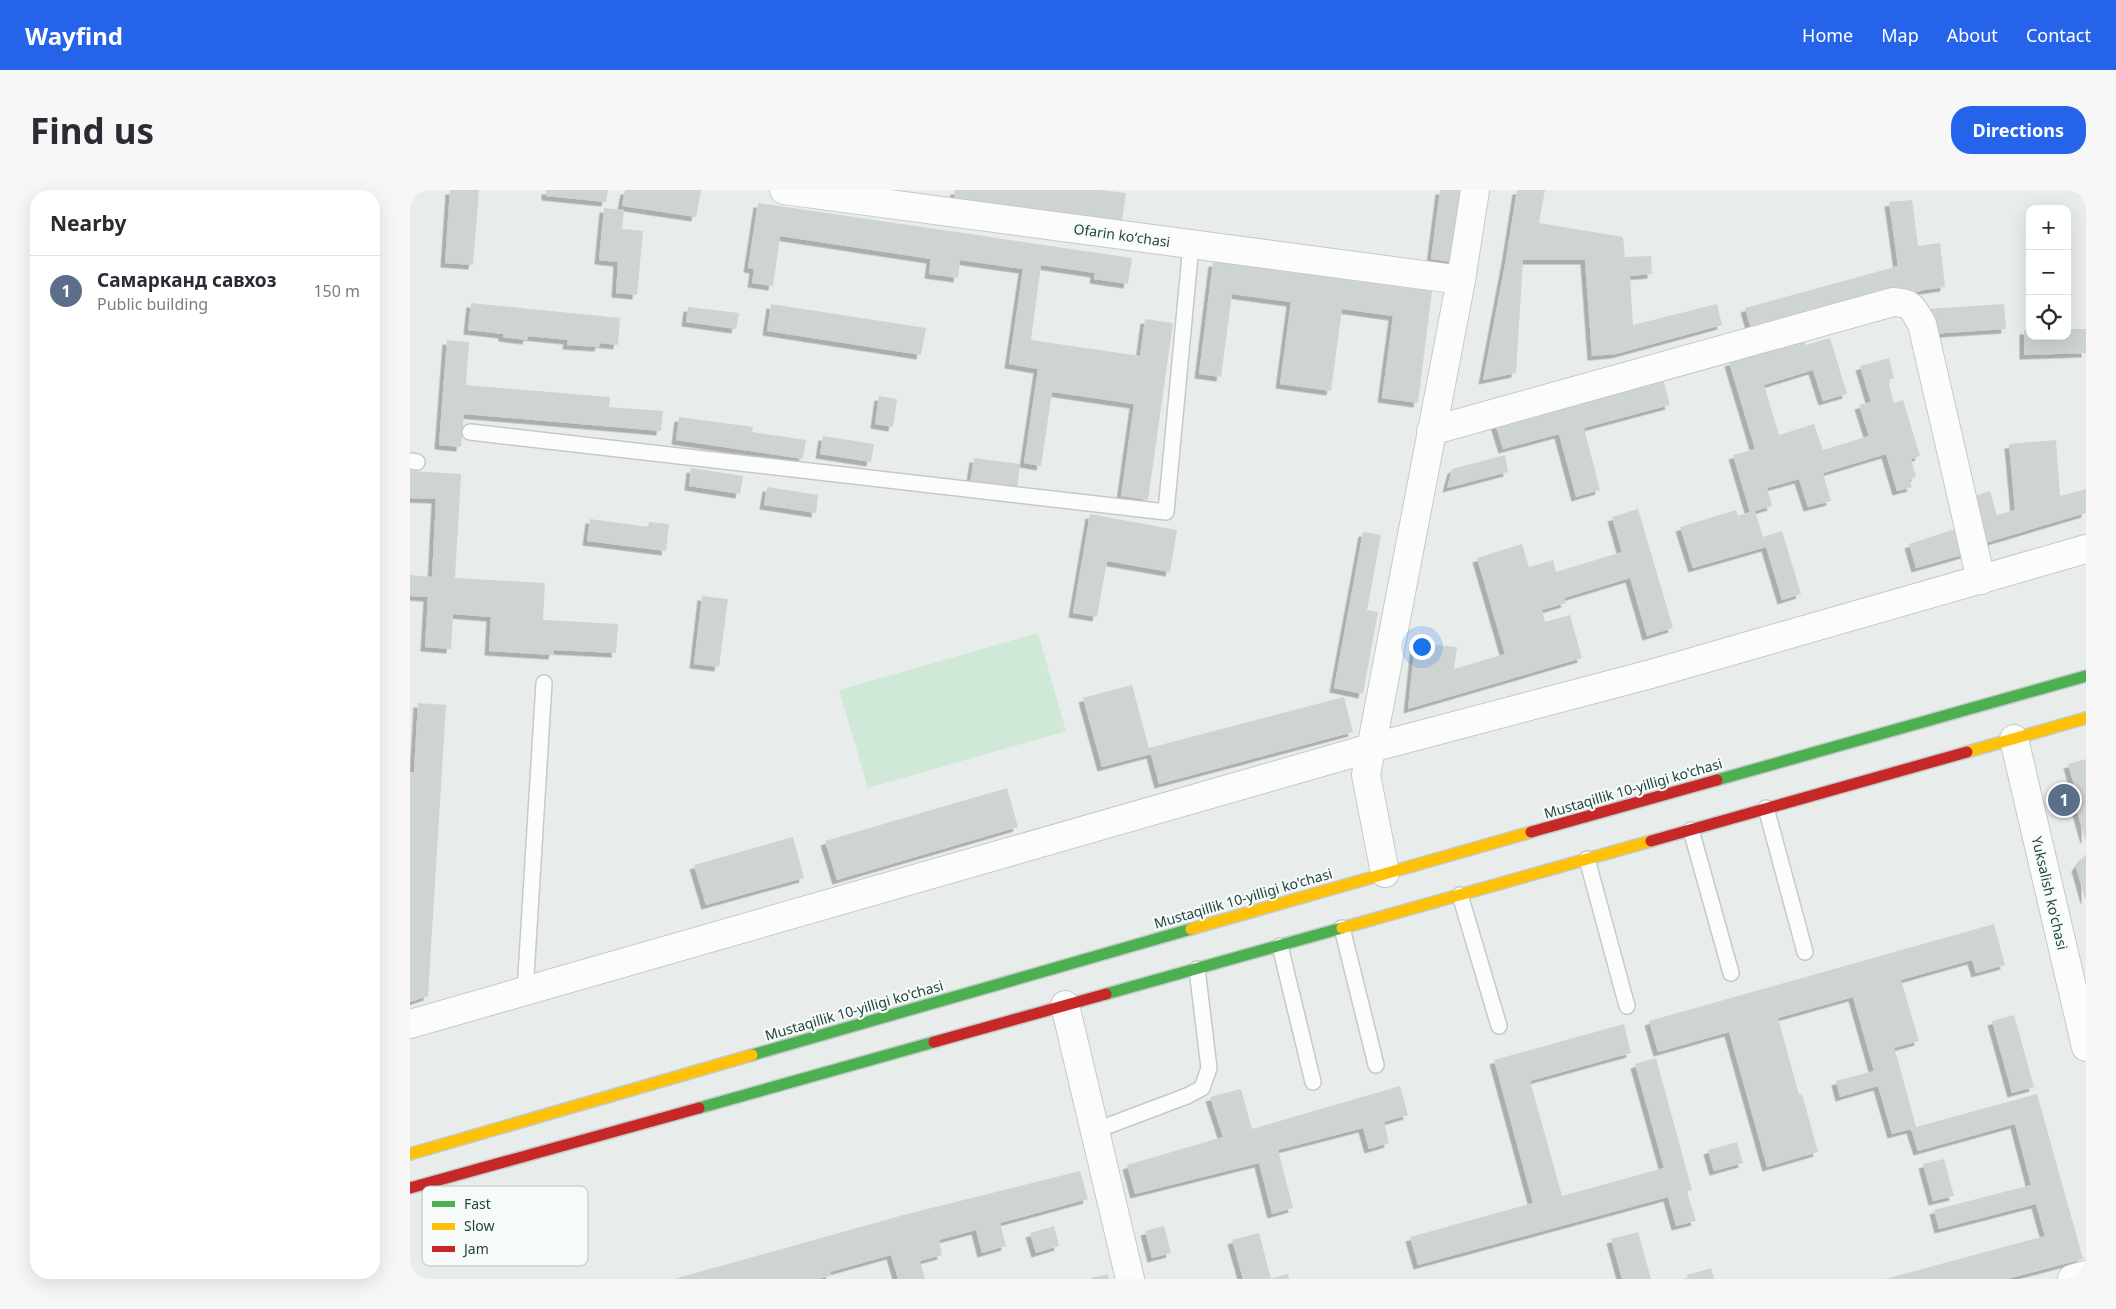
<!DOCTYPE html>
<html lang="en">
<head>
<meta charset="utf-8">
<style>
	:root { --surface:#fff; --page:#f7f7f7; --text:#2b2b33; --muted:#7c7c81; --line:#e1e1e2; --accent:#2563eb }
	body { margin:0; font-family:"Noto Sans",sans-serif; background:var(--page); color:var(--text) }
	.controls { position:absolute; right:15px; top:15px; display:grid; overflow:hidden; border-radius:10px; box-shadow:0 5px 20px #0002 }
	.controls button { width:45px; height:45px; display:grid; place-items:center; padding:0; border:0; border-bottom:1px solid var(--line); background:var(--surface); color:var(--text); font:25px sans-serif }
	.you { position:absolute; left:1011px; top:456px; width:18px; height:18px; margin:-12px; border:4px solid #fff; border-radius:50%; background:#1a73e8; box-shadow:0 0 0 8px #1a73e833 }
	.badge { display:grid; place-items:center; width:32px; height:32px; border-radius:50%; background:var(--accent); color:#fff; font-size:16px; font-weight:700 }
	.pin { position:absolute; translate:-50% -50%; border:2px solid #fff; box-shadow:0 1px 5px #0006 }
	.list { margin:0; padding:0; list-style:none }
	h2 { display:flex; justify-content:space-between; align-items:center; height:65px; margin:0; padding:0 20px; font-size:21px }
	h2 small { font-size:16px; font-weight:400; color:var(--muted) }
	.list li { display:grid; grid-template-columns:32px 1fr auto; gap:15px; align-items:center; box-sizing:border-box; height:70px; padding:0 20px; border-top:1px solid var(--line) }
	.list b { display:block; font-size:19px; white-space:nowrap }
	.list p { margin:0; font-size:16px; white-space:nowrap; color:var(--muted) }
	.list em { font-size:16px; font-style:normal; color:var(--muted) }
	.icon { flex:none; width:28px; height:28px; fill:none; stroke:currentColor; stroke-width:2; stroke-linecap:round; stroke-linejoin:round }
	.map { position:relative; flex:none; width:1676px; height:1089px; overflow:hidden; border-radius:20px }
	header { display:flex; align-items:center; gap:30px; box-sizing:border-box; height:70px; padding:0 25px; background:var(--accent); color:#fff }
	header strong { font-size:24px }
	nav { display:flex; gap:28px; margin-inline-start:auto; font-size:18px }
	.intro { display:flex; align-items:center; justify-content:space-between; box-sizing:border-box; height:120px; padding:0 30px }
	h1 { margin:0; font-size:35px }
	.button { padding:12px 22px; border-radius:20px; background:var(--accent); color:#fff; font-size:18px; font-weight:700 }
	main { display:flex; gap:30px; padding:0 30px }
	aside { flex:1; background:var(--surface); border-radius:20px; box-shadow:0 5px 20px #0002 }
	.map>svg:first-child { display:block }
	.green { fill:#cfe8d7 }
	.building { fill:#cdd4d2; filter:url(#shadow) }
	.lines { fill:none; stroke-linecap:round; stroke-linejoin:round }
	.lane-casing { stroke:#c4cac8; stroke-width:18 }
	.street-casing { stroke:#c4cac8; stroke-width:30 }
	.fast-casing { stroke:#c3cbc8; stroke-width:14 }
	.slow-casing { stroke:#c3cbc8; stroke-width:14 }
	.jam-casing { stroke:#c3cbc8; stroke-width:14 }
	.lane { stroke:#fcfcfc; stroke-width:15 }
	.street { stroke:#fcfcfc; stroke-width:28 }
	.fast { stroke:#4caf50; stroke-width:11 }
	.slow { stroke:#ffc107; stroke-width:11 }
	.jam { stroke:#c62828; stroke-width:11 }
	.labels { text-anchor:middle; dominant-baseline:central; stroke-width:4.5; stroke-linejoin:round; paint-order:stroke }
	.street-label { font-size:14px; fill:#21443c; stroke:#f6fbf9 }
	.key { fill:#f6fbf9; stroke:#b6c4c0; stroke-width:1 }
	.key-label { font-size:14px; fill:#21443c }
</style>
</head>
<body>
<header>
<strong>Wayfind</strong>
<nav><a>Home</a><a>Map</a><a>About</a><a>Contact</a></nav>
</header>
<div class="intro"><h1>Find us</h1><a class="button">Directions</a></div>
<main>
<aside>
<h2>Nearby<small></small></h2>
<ul class="list">
<li><span class="badge" style="background:#5c6f8a">1</span><div><b>Самарканд савхоз</b><p>Public building</p></div><em>150 m</em></li>
</ul>
</aside>
<div class="map">
<svg width="1676" height="1089" viewBox="0 0 1676 1089">
	<defs>
		<filter id="shadow"><feDropShadow dx="-4.5" dy="4.5" stdDeviation="0" flood-color="#0004"/></filter>
	</defs>
	<rect width="100%" height="100%" fill="#e8edeb"/>
	<path class="green" d="M628,443l28,98 -198,57 -29,-98z"/>
	<path class="building" d="M40,0h29l-6,75 -28,-2z
		M136,0h62l-2,12 -60,-6z
		M215,0h76l-5,27 -74,-11z
		M545,0h145l26,3 -4,28 -168,-22z
		M1030,0h29l-10,73 -28,-4z
		M1107,0h28l-6,33 84,14 2,20 26,-1 1,18 -22,2 3,49 84,-21 5,21 -106,29 -24,2 -7,-96h-62l-7,113 -33,7 23,-121z
		M1502,10l6,46 22,-3 5,44 -21,3 -109,29 -64,10 -6,-21 153,-42 -9,-64z
		M348,13l374,55 -4,26 -34,-5 1,-6 -54,-8 -10,75 109,16 5,-37 28,4 -25,177 -27,-4 13,-92 -82,-12 -11,74 -17,-3 14,-94 -29,-5 14,-95 -63,-9 -2,18 -29,-4 2,-15 -151,-23 -7,50 -21,-3 2,-14 -6,-1z
		M194,18l20,2 -2,19 21,2 -6,64 -21,-2 2,-31 -19,-2z
		M803,72l219,29 -14,112 -36,-5 11,-82 -51,-7 -11,82 -51,-7 11,-82 -59,-8 -11,83 -22,-3z
		M61,113l149,15 -2,27 -18,-2 -1,4 -32,-2 1,-5 -40,-4 -1,4 -24,-3v-3l-35,-4z
		M361,114l155,24 -5,27 -154,-24z
		M1594,114l2,25 -76,5 -2,-25z
		M278,117l51,6 -3,16 -50,-7z
		M1657,139h19v24l-62,2v-25h6v6h37z
		M1420,148l17,56 -24,7 -10,-31 -49,15 15,50 35,-11 9,26 46,-14 -10,-31 12,-3 -11,-36 29,-8 5,20 -6,2 6,23 9,-3 17,56 -9,3 5,18 -7,3 3,7 -15,4 -11,-37 -63,19 8,28 -23,6 -9,-28 -32,9 5,18 -17,5 8,26 19,-6 19,63 -19,6 -16,-53 -73,21 -13,-41 56,-17 2,6 12,-4 -17,-57 22,-6 -26,-87 75,-22 2,5z
		M37,150l22,2 -3,43 144,12 -1,10 54,4 -2,20 -197,-17 -3,33 -22,-2z
		M1252,185l8,30 -86,23 16,62 -24,7 -17,-63 -56,15 -9,-29z
		M469,206l18,3 -4,28 -18,-3z
		M269,227l74,10 -1,5 54,8 -3,19 -127,-19z
		M413,246l51,8 -3,18 -51,-8z
		M1646,250l4,56 26,-7v24l-104,31 -14,-46 22,-7 7,24 18,-5 -6,-66z
		M1095,265l3,17 -61,16 5,-19z
		M564,268l46,6 -3,25 -47,-6z
		M281,278l52,8 -3,18 -51,-8z
		M0,281l51,3 -6,104 90,5 -2,37 75,4 -2,29 -62,-3 -1,5 -64,-4 2,-34 -38,-3 -2,35 -26,-2 3,-50 -18,-1v-21l22,2 4,-78 -26,-1z
		M357,297l51,8 -2,18 -52,-8z
		M1228,319l35,119 -26,8 -17,-58 -66,20 2,5 -24,7 3,12 25,-7 12,43 -174,51 7,-66 42,4 -3,22 51,-15 -28,-96 45,-14 7,23 24,-7 3,12 66,-20 -10,-35z
		M680,324l87,16 -7,42 -63,-11 -10,56 -24,-4z
		M180,329l58,8 1,-5 20,2 -3,27 -79,-10z
		M1551,337l8,26 -53,15 -7,-24z
		M953,342l18,3 -14,75 11,2 -15,82 -29,-6z
		M292,406l26,3 -9,68 -25,-3z
		M722,495l17,63 195,-51 9,35 -194,52 -8,-30 -49,13 -19,-69z
		M8,513l28,2 -18,291 -18,6v-230h4z
		M1676,569v80h-1l-10,-35 4,-1 -11,-39z
		M597,598l11,39 -181,53 -12,-39z
		M383,647l11,41 -98,27 -12,-40z
		M1676,664v45h-1l-9,-32z
		M1584,734l11,41 -29,8 -4,-13 -71,20 18,61 -25,7 5,16 17,63 121,-33 46,165 -76,20h-122l160,-43 -9,-32 -97,25 -5,-19 97,-25 -16,-61 -97,27 -7,-22 -19,5 -14,-48 -38,11 -4,-16 38,-10 -21,-74 -75,21 21,77 3,-1 16,58 -51,15 -38,-135 -71,20 -9,-31z
		M1604,825l20,72 -22,6 -20,-72z
		M1214,834l7,29 -101,28 32,115 102,-28 -29,-104 21,-6 36,132 -5,2 9,29 -20,5 -8,-29 -250,68 -8,-28 123,-34 -39,-143z
		M990,896l8,29 -24,7 5,21 -20,6 -6,-21 -85,22 15,58 -21,6 -13,-51 -124,31 -8,-29 96,-28 -13,-40 31,-8 11,40z
		M1327,952l6,21 -29,8 -6,-21z
		M1534,969l10,37 -21,5 -10,-37z
		M670,981l8,28 -88,24 6,23 -24,7 -6,-23 -37,10 3,15 -22,6 5,18h-27l-7,-24 -61,17 1,3 -13,4h-144l233,-65z
		M644,1036l5,20 -23,7 -6,-20z
		M754,1036l7,27 -19,5 -7,-27z
		M1228,1042l13,47h-29l-11,-40z
		M849,1043l12,46h-28l-11,-39z
		M1301,1078l3,11h-26l-1,-4z
		M698,1084l1,5h-18v-1z
		M878,1084l1,5h-17v-1z"/>
	<g class="lines">
		<defs>
			<path id="lane" d="M60,242l696,80 25,-267
				M0,271l7,1
				M1356,618l39,144
				M1281,640l40,143
				M1177,669l40,147
				M1050,705l39,131
				M932,738l34,137
				M870,756l33,136
				M115,802l19,-309
				M684,941l93,-35 15,-8 7,-20 -12,-99"/>
			<path id="street" d="M374,0l677,90
				M1021,241l462,-129c19,1 19,5 29,22l59,256
				M1604,549l72,308
				M975,683l-19,-98 95,-495 14,-90
				M655,815l65,274
				M0,834l961,-276 280,-74 435,-125
				M1662,1089l14,-4"/>
			<path id="fast" d="M1307,590l369,-104
				M696,804l236,-66
				M342,865l439,-126
				M289,918l235,-66"/>
			<path id="slow" d="M1557,562l119,-34
				M932,738l309,-87
				M781,739l340,-97
				M0,964l342,-99"/>
			<path id="jam" d="M1121,642l186,-52
				M1241,651l316,-89
				M524,852l172,-48
				M0,998l289,-80"/>
		</defs>
		<use href="#lane" class="lane-casing"/>
		<use href="#street" class="street-casing"/>
		<use href="#fast" class="fast-casing"/>
		<use href="#slow" class="slow-casing"/>
		<use href="#jam" class="jam-casing"/>
		<use href="#lane" class="lane"/>
		<use href="#street" class="street"/>
		<use href="#fast" class="fast"/>
		<use href="#slow" class="slow"/>
		<use href="#jam" class="jam"/>
	</g>
	<g class="labels">
		<g class="street-label">
			<text transform="translate(712 45) rotate(8)">Ofarin koʻchasi</text>
			<text transform="translate(1223 598) rotate(-16)">Mustaqillik 10-yilligi ko'chasi</text>
			<text transform="translate(1640 703) rotate(77)">Yuksalish ko'chasi</text>
			<text transform="translate(833 708) rotate(-16)">Mustaqillik 10-yilligi ko'chasi</text>
			<text transform="translate(444 820) rotate(-16)">Mustaqillik 10-yilligi ko'chasi</text>
		</g>
	</g>
	<rect x="12" y="996" width="166" height="80" rx="8" class="key"/>
	<rect x="22" y="1011" width="23" height="6" fill="#4caf50"/>
	<rect x="22" y="1033" width="23" height="7" fill="#ffc107"/>
	<rect x="22" y="1056" width="23" height="6" fill="#c62828"/>
	<g class="key-label">
		<text x="54" y="1019">Fast</text>
		<text x="54" y="1041">Slow</text>
		<text x="54" y="1064">Jam</text>
	</g>
</svg>
<div class="controls">
<button>+</button>
<button>−</button>
<button><svg class="icon" aria-label="locate" viewBox="0 0 24 24"><circle cx="12" cy="12" r="6"/><path d="M12 2v4M12 18v4M2 12h4M18 12h4"/></svg></button>
</div>
<div class="you"></div>
<div class="pin badge" style="left:1654px;top:610px;background:#5c6f8a">1</div>
</div>
</main>
</body>
</html>
